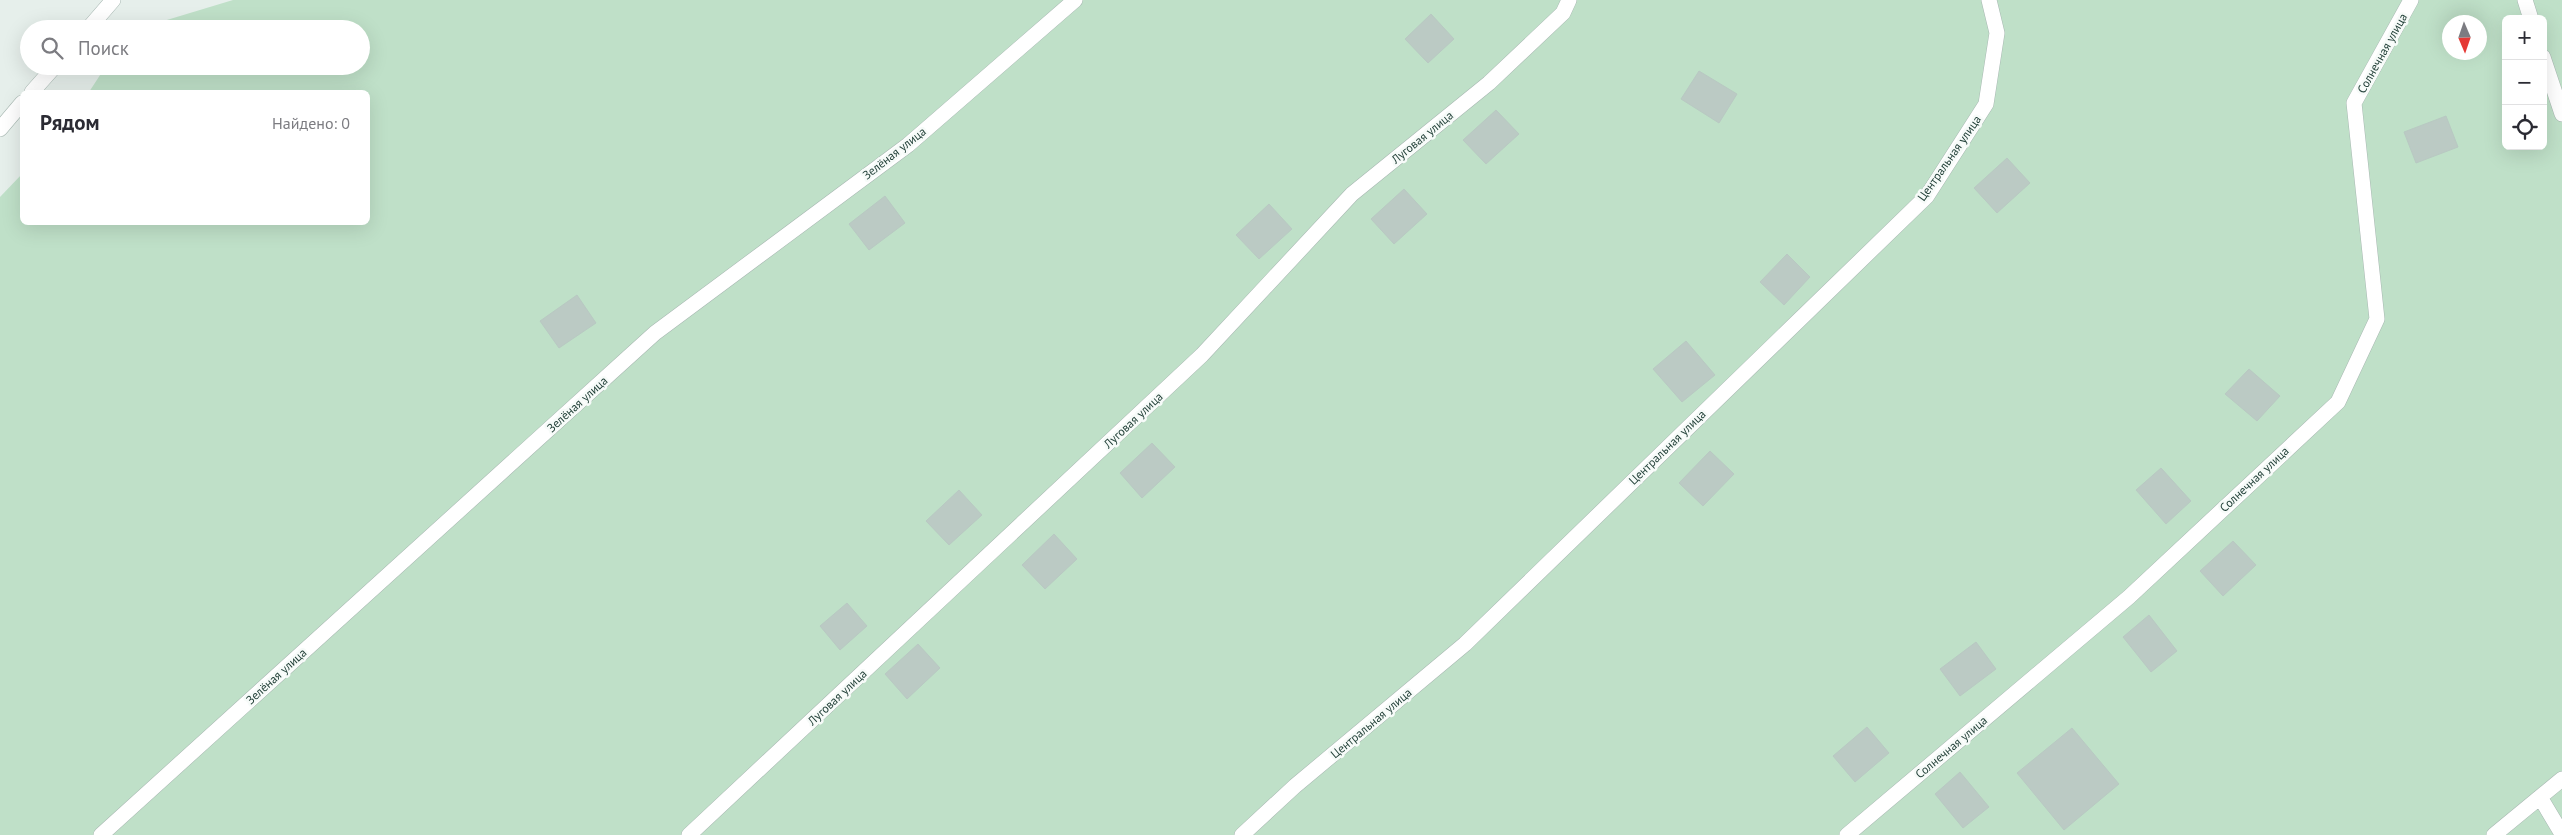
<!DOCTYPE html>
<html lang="ru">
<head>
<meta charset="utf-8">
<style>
	:root { --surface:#fff; --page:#f2f2f3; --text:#2b2b33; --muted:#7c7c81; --line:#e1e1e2 }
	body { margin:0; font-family:"PT Sans",sans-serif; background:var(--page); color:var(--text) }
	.controls { position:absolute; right:15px; top:15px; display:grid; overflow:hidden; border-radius:8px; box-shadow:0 5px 20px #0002 }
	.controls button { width:45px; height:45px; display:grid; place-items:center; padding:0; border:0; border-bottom:1px solid var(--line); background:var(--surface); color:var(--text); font:25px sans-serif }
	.compass { position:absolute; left:2442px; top:15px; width:45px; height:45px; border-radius:50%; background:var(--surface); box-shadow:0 5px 20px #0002; rotate:178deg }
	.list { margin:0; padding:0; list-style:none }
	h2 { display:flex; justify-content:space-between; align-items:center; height:65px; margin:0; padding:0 20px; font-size:21px }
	h2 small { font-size:16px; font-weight:400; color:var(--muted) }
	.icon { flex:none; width:28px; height:28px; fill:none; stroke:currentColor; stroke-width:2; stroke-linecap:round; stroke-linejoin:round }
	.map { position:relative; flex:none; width:2562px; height:835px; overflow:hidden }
	.search { position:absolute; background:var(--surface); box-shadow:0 5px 20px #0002; left:20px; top:20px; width:350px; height:55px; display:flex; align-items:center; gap:12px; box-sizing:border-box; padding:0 18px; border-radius:28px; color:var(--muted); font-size:19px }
	.panel { position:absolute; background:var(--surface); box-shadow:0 5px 20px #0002; left:20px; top:90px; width:350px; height:135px; border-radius:8px }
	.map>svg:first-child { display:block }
	.green { fill:#bfe0c8; fill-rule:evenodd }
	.building { fill:#bbcac4; stroke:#b8c9c2 }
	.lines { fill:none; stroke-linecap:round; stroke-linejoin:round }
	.minor-casing { stroke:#a8b8b2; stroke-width:16 }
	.minor { stroke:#fff; stroke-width:15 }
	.labels { text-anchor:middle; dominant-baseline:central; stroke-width:5; stroke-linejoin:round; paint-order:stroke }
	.street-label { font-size:12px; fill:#24423a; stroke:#f7fbf9 }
</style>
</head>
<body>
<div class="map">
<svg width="2562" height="835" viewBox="0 0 2562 835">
	<rect width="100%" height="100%" fill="#e6efeb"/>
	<path class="green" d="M233,0h2329v835h-2562v-638l22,-23v48h346v-130h-279l17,-26h255v-37h-224zM2506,19h37v127h-37zM2450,22h30v30h-30z"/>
	<path class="building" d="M1431,14l23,25 -26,24 -23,-24z
		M1699,71l38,23 -18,29 -38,-24z
		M1496,110l23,24 -33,30 -23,-24z
		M2446,116l12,31 -42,16 -12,-31z
		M2007,158l23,25 -33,30 -23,-25z
		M1404,189l23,25 -33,30 -23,-25z
		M885,196l20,27 -36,27 -20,-26z
		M1269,204l23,25 -33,30 -23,-24z
		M1787,254l23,23 -26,28 -24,-23z
		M577,295l19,28 -37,25 -19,-27z
		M1686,341l29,34 -33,27 -29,-33z
		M2249,369l31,27 -23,25 -32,-27z
		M1152,443l23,24 -33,31 -22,-25z
		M1710,451l24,23 -31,32 -24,-23z
		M2161,468l30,33 -25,23 -30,-34z
		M959,490l23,25 -33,30 -23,-24z
		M1054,534l23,25 -32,30 -23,-24z
		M2233,541l23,24 -33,31 -23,-25z
		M847,603l20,23 -27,24 -20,-24z
		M2149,615l28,36 -26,21 -28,-35z
		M1976,642l20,27 -36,27 -20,-27z
		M918,644l22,24 -33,31 -22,-25z
		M1867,727l22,26 -34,29 -22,-26z
		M2072,728l47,56 -55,46 -47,-57z
		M1960,772l29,35 -26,21 -28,-34z"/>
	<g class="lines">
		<defs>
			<path id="minor" d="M2525,0l6,19
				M88,29l25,-29
				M2543,57l19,57
				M32,92l23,-26
				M0,129l22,-26
				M2540,797l22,37
				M101,835l554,-502 253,-188 167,-145
				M689,835l513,-480 150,-161 137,-111 74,-70 6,-13
				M1242,835l53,-49 170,-142 462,-448 59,-92 11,-71 -8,-33
				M1847,835l282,-238 209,-195 39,-83 -23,-216 57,-103
				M2494,835l68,-56"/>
		</defs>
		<use href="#minor" class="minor-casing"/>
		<use href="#minor" class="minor"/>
	</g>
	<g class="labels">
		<g class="street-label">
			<text transform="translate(2382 53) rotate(-61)">Солнечная улица</text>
			<text transform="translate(1422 137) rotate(-39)">Луговая улица</text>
			<text transform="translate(894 153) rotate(-38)">Зелёная улица</text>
			<text transform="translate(1949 158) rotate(-55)">Центральная улица</text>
			<text transform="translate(577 404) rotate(-42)">Зелёная улица</text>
			<text transform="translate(1133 420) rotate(-43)">Луговая улица</text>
			<text transform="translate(1667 447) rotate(-44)">Центральная улица</text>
			<text transform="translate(2254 479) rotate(-43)">Солнечная улица</text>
			<text transform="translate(276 676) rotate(-42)">Зелёная улица</text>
			<text transform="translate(837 697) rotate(-43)">Луговая улица</text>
			<text transform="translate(1371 723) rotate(-40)">Центральная улица</text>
			<text transform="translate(1951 747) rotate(-40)">Солнечная улица</text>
		</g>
	</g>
</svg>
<div class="controls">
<button>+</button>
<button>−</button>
<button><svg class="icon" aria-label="locate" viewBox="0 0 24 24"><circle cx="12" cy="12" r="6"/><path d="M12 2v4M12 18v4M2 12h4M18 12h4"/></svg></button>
</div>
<svg class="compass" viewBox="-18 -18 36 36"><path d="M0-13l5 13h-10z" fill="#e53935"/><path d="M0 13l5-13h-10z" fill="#7c7c81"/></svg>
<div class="search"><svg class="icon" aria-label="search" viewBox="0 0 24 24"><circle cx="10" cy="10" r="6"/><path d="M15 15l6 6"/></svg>Поиск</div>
<section class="panel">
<h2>Рядом<small>Найдено: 0</small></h2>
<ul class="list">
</ul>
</section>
</div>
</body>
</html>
